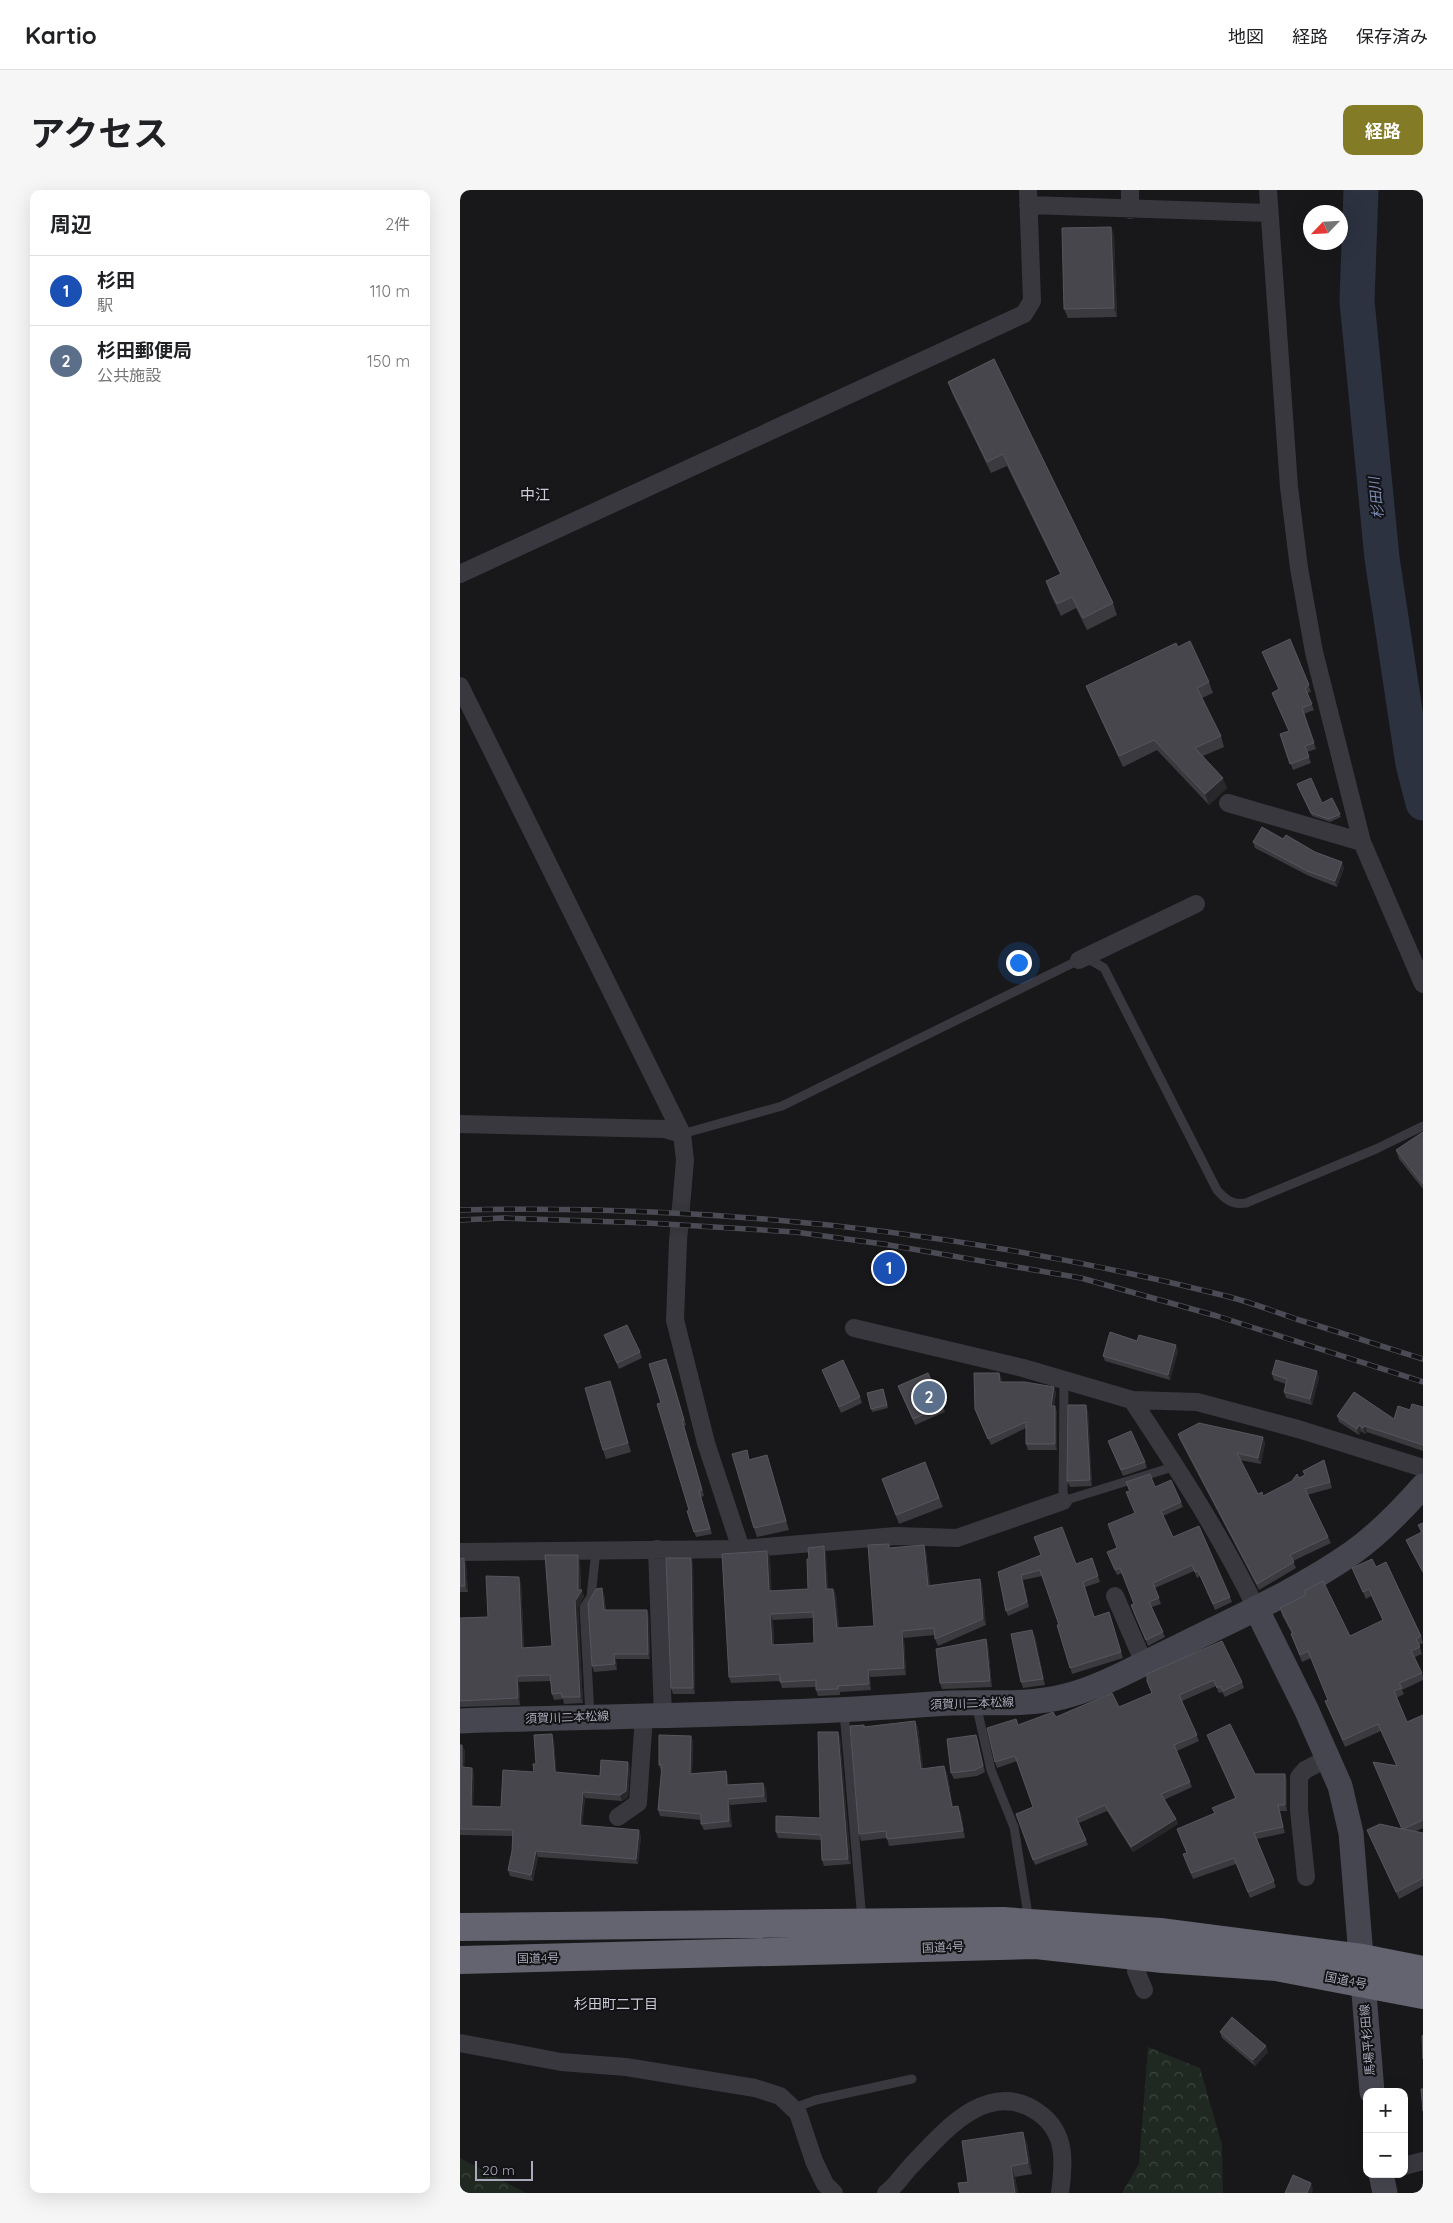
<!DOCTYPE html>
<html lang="ja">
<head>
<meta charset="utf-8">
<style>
	:root { --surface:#fff; --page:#f6f6f6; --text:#202124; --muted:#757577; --line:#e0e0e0; --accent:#847b27 }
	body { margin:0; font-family:Quicksand,"Noto Sans JP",sans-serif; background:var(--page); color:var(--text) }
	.controls { position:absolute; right:15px; bottom:15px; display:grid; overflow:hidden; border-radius:10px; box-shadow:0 5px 20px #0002 }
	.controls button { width:45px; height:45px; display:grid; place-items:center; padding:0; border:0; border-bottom:1px solid var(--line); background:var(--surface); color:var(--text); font:25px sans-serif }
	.compass { position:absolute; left:843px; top:15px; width:45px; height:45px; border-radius:50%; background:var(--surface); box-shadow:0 5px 20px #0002; rotate:245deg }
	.scale { position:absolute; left:15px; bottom:12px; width:58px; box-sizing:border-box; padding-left:5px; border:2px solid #a9aabb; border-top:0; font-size:14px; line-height:18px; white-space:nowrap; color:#a9aabb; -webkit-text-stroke:4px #131315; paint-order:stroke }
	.you { position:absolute; left:558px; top:772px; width:18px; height:18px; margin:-12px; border:4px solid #fff; border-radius:50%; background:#1a73e8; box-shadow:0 0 0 8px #1a73e833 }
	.badge { display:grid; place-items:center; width:32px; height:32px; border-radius:50%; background:var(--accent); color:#fff; font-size:16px; font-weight:700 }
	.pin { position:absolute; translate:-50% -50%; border:2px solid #fff; box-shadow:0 1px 5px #0006 }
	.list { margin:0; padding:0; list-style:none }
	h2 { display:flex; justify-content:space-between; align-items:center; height:65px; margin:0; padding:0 20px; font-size:21px }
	h2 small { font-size:16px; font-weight:400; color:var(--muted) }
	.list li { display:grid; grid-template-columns:32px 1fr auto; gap:15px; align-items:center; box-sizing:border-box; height:70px; padding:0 20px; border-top:1px solid var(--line) }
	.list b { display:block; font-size:19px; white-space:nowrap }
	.list p { margin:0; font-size:16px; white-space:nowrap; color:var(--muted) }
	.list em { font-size:16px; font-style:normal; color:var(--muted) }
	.map { position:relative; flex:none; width:963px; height:2003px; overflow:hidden; border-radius:10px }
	header { display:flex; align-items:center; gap:30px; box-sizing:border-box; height:70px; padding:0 25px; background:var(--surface); border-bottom:1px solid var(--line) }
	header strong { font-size:24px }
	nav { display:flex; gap:28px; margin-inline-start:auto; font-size:18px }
	.intro { display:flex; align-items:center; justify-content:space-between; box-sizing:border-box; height:120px; padding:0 30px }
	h1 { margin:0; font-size:35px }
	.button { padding:12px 22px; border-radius:10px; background:var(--accent); color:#fff; font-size:18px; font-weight:700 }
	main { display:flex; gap:30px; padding:0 30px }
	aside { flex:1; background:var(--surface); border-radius:10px; box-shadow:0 5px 20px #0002 }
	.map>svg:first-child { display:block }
	.forest { fill:url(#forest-crowns) }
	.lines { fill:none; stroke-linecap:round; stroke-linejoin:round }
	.river { stroke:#2c3240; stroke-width:35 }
	.street-tunnel { stroke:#35353a; stroke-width:18; stroke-dasharray:18 9; stroke-linecap:butt }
	.lane { stroke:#39383f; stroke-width:9 }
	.street { stroke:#39383f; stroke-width:18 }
	.secondary { stroke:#464650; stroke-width:25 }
	.highway { stroke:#646471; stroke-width:28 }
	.rail-casing { stroke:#4b4b55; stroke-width:5.5 }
	.rail { stroke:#131315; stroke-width:4; stroke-dasharray:11; stroke-linecap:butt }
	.wall { fill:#3b3a3f; fill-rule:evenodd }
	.shaded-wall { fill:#28282b }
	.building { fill:#47464d; stroke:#56565e; fill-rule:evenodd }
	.labels { text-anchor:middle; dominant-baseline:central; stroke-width:4; stroke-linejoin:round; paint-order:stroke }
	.street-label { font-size:12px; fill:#a9aabb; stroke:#131315 }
	.water-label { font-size:14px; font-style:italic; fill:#7d8fb9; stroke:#131315 }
	.neighbourhood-label { font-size:14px; fill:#cacbd7; stroke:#131315 }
	.quarter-label { font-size:15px; fill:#cacbd7; stroke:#131315 }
</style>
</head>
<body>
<header>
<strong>Kartio</strong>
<nav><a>地図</a><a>経路</a><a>保存済み</a></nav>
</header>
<div class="intro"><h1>アクセス</h1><a class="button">経路</a></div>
<main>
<aside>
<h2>周辺<small>2件</small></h2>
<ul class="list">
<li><span class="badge" style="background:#1a4fb4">1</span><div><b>杉田</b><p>駅</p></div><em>110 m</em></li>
<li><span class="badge" style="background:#5c6f8a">2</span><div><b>杉田郵便局</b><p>公共施設</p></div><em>150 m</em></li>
</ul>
</aside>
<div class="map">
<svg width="963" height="2003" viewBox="0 0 963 2003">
	<defs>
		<pattern id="forest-crowns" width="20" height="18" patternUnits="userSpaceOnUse" patternTransform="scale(1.25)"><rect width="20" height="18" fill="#1f2922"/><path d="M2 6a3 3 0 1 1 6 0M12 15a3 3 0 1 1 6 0" fill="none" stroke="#3d4540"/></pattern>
	</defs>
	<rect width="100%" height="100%" fill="#18181a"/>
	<path class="forest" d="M688,1857l52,21 22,77 1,48h-101l17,-29z
		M0,1968l66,35h-66z"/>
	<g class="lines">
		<path class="river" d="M901,0l-4,111 25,257 31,206 10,39"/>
		<path class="street-tunnel" d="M218,1051l4,-46"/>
		<path class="lane" d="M222,944l100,-28 297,-146 13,1 12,7 113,222c9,10 15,15 29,13l130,-54 47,-23
			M604,1190l-1,121 113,-35
			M516,1514l15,66 23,57 15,94
			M384,1522l18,208
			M130,1525l-6,-108 7,-10 5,-47
			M334,1918l22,-8 96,-21"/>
		<path class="street" d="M670,0v20
			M808,0l21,297 10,81 15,84 48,190 61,142
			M568,15l241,8
			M0,384l564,-260 8,-13 -4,-111
			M0,496l222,448 3,26 -3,35
			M768,613l134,39
			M619,770l117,-56
			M0,934l205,5 17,5
			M218,1051l-3,79 31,123 35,106
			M394,1138l169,40 109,32 65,2 101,27 125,39
			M672,1210c45,68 89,135 124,208
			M197,1359l6,167
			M0,1362l281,-3 155,-13 61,2 106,-37
			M655,1406l29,67
			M158,1627l20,-14 6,-87
			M846,1687l-7,-67v-33l6,-7 23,-12
			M678,1766l-2,15 8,19
			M0,1853l101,19 65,5 129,21 25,8 18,17 16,48 11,23 9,9
			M944,1976l19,-5
			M426,2003c10,-7 17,-19 26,-28 32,-34 77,-88 127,-52 28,20 25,50 21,80"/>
		<path class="secondary" d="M796,1418l50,101 34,77 11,47 21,259
			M0,1531c158,-6 316,-5 473,-17 43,-4 87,3 129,-7 41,-10 79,-33 118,-51 58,-29 119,-56 172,-93 27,-19 49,-42 71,-67
			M921,1984l4,19"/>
		<path class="highway" d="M0,1737l543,-6 157,11 202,26 61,12
			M0,1770l576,-15 127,14 113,8 147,28"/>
		<defs>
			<path id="rail" d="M0,1020c257,-6 517,23 766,86 24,6 47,15 70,23 43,13 85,27 127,40
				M0,1030l43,-2 145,5 147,9 88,12 198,34 136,38 206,66"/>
		</defs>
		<use href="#rail" class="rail-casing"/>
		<use href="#rail" class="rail"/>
	</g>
	<path class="wall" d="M651,37l3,9 3,81 -49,1 -4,-9z
		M534,169l119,244 4,12 -30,15 -11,-22 -15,8 -11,-23 -4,-12 14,-7 -53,-108 -16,7 -39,-80 -4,-11z
		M830,449l21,53 -4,1 7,17 -10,4 12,35 -9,3 4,11 -18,7 -13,-36 9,-3 -17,-38 7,-3 -17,-38z
		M718,457l31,35 4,11 -11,5 19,38 3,11 -21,9 24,32 -18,17 -52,-55 -34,17 -33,-71 -4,-10z
		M838,597l24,16 10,-5 9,19 -11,5 -18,-6z
		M823,649l32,13 29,16 -7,19 -28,-11 -54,-28 -2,-6z
		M963,942v57l-24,-30 -3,-9z
		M144,1145l36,17 2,6 -23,11z
		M677,1151l41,10 -8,29 -65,-19 -2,-5z
		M208,1174l18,61 -2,1 20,70 -3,1 11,37 -16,3 -9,-26 2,-1 -28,-107z
		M362,1180l38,27 2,6 -21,10z
		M857,1181l2,6 -7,28 -26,-7 -2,-6 2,-8 -12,-4 -2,-6z
		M539,1183l3,6v3l52,5 2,6 -2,13 3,6v38h-29l-2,-6v-16l-35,17 -16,-36z
		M150,1191l21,71 -25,7 -3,-9z
		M438,1196l45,20 2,6 -30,13z
		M423,1199l5,19 -16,4 -5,-19z
		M963,1217v44l-56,-19 -2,2 -4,-3 -2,4 -20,-13 -2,-6 57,3 16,-9z
		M628,1221l4,75 -22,1 -3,-6z
		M718,1244l85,3 2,6 -4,21 -21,-4 18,34 5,2 42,-21 19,-15 8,28 -25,7 24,48 -38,18 3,7 -37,22 -79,-150z
		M648,1251l37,21 2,6 -24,8z
		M307,1265l22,75 -32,7 -3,-9 -4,-69z
		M465,1272l18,45 -44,17 -17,-45z
		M666,1292l29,5 26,15 2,5 -20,9 10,21 57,60 2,5 -17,8 -15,-34 -3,2 -3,-7 -39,17 6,16 -9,3 13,30 -17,9 -15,-35 1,-7 -12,-31 -5,2 -10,-23 10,-4 18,-34 -9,-22 3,-1z
		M963,1333v50l-15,-28 -2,-5 15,-7 -3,-8z
		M364,1356l2,7 2,36h5l3,6 3,33 35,-2 17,-78 35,3 4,34 50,-6 2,6 4,40 -48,21 -3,-7v-4l-31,3 2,37 -36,2 1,13 -31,2v3l-22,1 -2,-6v-3l-34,1 -2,-7 -49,2 -2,-6 41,-120 1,34 37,-2 1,-30zM353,1428l1,25 -40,2 -1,-25z
		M118,1365l2,6 1,29 3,6 -6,11 5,96 -19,1 -1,-5 -9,1 -2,-6 -1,-13 -32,1 1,23 -60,2v-89l28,-1 33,-34 3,65 28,-2z
		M4,1368l2,6 2,28h-8v-33z
		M231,1368l2,6 2,130h-22l-2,-6z
		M632,1368l8,24 -15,5 9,30 17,1 12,40 -51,16 -13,-49 -17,-49 -19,4 6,27 -21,9 -2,-5 -8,-39 78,-8z
		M916,1377l45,69 2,7 -4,2 3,9 -7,3 7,16 1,3v4l-21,10 2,4 -8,4 11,24 16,-7v113l-7,3 7,2v53l-24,13 -32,-69 35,-2 -29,-66 23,3 -15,-34 -36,16 -17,-39 -3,-7 3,-1 -17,-42 -9,4 -11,-28h1l-10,-19 -2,-7 26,-13 -2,-4 46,45 33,-15 -12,-25 -5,3 -14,-31z
		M144,1404l2,16 43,6 1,43h-34l1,11 -23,2 -2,-6z
		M575,1446l10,49 -22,3 -2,-6z
		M526,1449l2,6 4,42 -50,2 -2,-6z
		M687,1484l95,8 2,6 -19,9 -3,-5 -3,1 -3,-7 -34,15 17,40 -22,10 15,36 -28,13 12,19 2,5 -45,28 -26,-41 -28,12 9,22 -53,20 -19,-51 17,-7 -16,-46 -20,7 -2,-6 23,-37 38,-8 63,-10 33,-14 -5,-12z
		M455,1531l3,7 5,41 24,4 6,34 8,6 4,25 -76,8 -2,-8 -26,3 -2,-7 5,-109 1,2z
		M378,1542l2,6 11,126 -27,2 -2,-6 -1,-20 -43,-2 -2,-6 44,-14z
		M516,1545l2,6 7,31 -8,4 -23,3 -3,-6z
		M747,1545l48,39 32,6v31h-7l5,22 -28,6 19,48 -26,11 -14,-34 -43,15 -10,-25 4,-1 27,-40 21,-15z
		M231,1546l2,6 -1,31 34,-2 2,6v8l35,-2 3,6 1,13 -37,3 2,22 -28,3 -3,-6v-4l-41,-4 -2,-6 4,-39h-1l-2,-6z
		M94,1550l2,32 44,4 30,-8 -2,29 -6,4 -37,-3 -3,27 59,11 -3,28 -100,-7 -5,24 -23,-5 -2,-6 4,-19v-15l-52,-1v-90h2l3,6 -1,17 10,6 -1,32 28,1 33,-35 2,-8z
		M760,1842l48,20 -13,14 -33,-28z
		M567,1953l5,31 -17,3 3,16h-58l8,-11z"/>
	<path class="shaded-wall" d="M651,37l3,9 3,81 -3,-9z
		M763,588l4,10 -18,17 -4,-11z
		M882,672l2,6 -7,19 -2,-6z
		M716,1155l2,6 -8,29 -2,-5z
		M857,1181l2,6 -7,28 -2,-6z
		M539,1183l3,6v9l-2,-6z
		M150,1191l4,9 17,62 -3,-9z
		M594,1197l2,6 -3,19 -2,-6z
		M626,1215l2,6 4,75 -2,-6z
		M595,1216l2,6v38l-2,-6z
		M899,1235l2,6 -2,4 -2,-6z
		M905,1236l2,6 -2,2 -2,-6z
		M803,1247l2,6 -4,21 -3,-6z
		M307,1265l3,9 19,66 -3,-9z
		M464,1355l2,6 4,41 -2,-6z
		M364,1356l2,7 3,43 -3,-7z
		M307,1361l3,6 2,41 -3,-7z
		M118,1365l2,6 1,31 1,-2 2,6 -6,11 5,96 -3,-6 -5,-96 3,-11z
		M4,1368l2,6 2,28 -3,-6z
		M231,1368l2,6 2,130 -2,-6z
		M561,1385l2,5 6,27 -2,-5z
		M59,1387l2,6 3,71 -2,-6z
		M520,1389l2,6 4,40 -3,-6z
		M142,1398l2,6 2,22 -2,-6z
		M373,1399l3,6 4,39 -3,-6z
		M187,1420l2,6 1,43 -2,-5z
		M310,1424l3,6 1,31 -2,-6z
		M572,1440l3,6 10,49 -2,-6z
		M442,1441l2,7 2,37 -2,-7z
		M526,1449l2,6 4,42 -2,-6z
		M154,1464l2,5 1,11 -2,-6z
		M408,1480l2,7 1,13 -2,-6z
		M57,1486l2,6 1,23 -2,-7z
		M455,1531l3,7 6,47 -3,-6z
		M378,1542l2,6 11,126 -3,-5z
		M92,1544l2,6 3,38 -2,-6z
		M516,1545l2,6 7,31 -2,-6z
		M231,1546l2,6 -1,38 -2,-6z
		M2,1555l3,6 -1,22 -2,-6z
		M168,1572l2,6 -2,29 -6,4 -2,-6z
		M484,1576l3,7 7,41 -2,-7z
		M12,1578l2,6 -1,38 -2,-6z
		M266,1581l2,6 1,14 -2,-6z
		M825,1584l2,6v31l-2,-6z
		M303,1593l3,6 1,13 -3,-6z
		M123,1602l2,6 -3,32 -2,-5z
		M268,1609l2,6 2,22 -3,-6z
		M818,1615l2,6 5,22 -2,-6z
		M498,1616l3,7 4,25 -2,-7z
		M716,1629l2,5 -45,28 -2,-5z
		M179,1640l2,6 -3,28 -2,-5z
		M76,1661l2,6 -5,24 -2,-6z
		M806,1856l2,6 -13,14 -2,-6z
		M563,1942l4,11 5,31 -4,-11z
		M551,1976l4,11 3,16h-3z
		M851,1993l2,6 -1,4h-5z"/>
	<path class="building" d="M651,37l3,81 -50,1 -2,-81z
		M534,169l119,244 -30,15 -11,-21 -15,7 -11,-23 15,-7 -58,-120 -16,8 -39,-80z
		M830,449l19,46 -4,3 7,16 -10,4 12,35 -9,3 4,11 -19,7 -10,-30 9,-3 -17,-38 7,-4 -17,-37z
		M730,451l19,41 -12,6 24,48 -26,12 28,30 -18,16 -51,-54 -35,16 -33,-70 90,-43 2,4z
		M851,588l11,25 10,-5 8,16 -11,5 -18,-6 -14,-29z
		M802,637l21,12 3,-4 29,17 27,10 -7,19 -28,-10 -54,-29z
		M963,942v52l-27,-34z
		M167,1135l13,27 -23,11 -13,-28z
		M650,1142l27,9 2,-6 37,10 -8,30 -65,-19z
		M206,1169l18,61h-2l20,70 -3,1 11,38 -16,3 -7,-21 2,-1 -32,-106 4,-1 -12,-39z
		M383,1170l17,37 -21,10 -17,-37z
		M816,1170l41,11 -7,28 -26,-7 3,-13 -15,-5z
		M468,1183l15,33 -30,13 -15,-33z
		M514,1183h25l1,9h25l29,5 -3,19h4v38h-29v-22l-38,17 -13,-30z
		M150,1191l18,62 -25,7 -18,-62z
		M423,1199l4,16 -16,4 -4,-16z
		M894,1202l40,27 4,-13 12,4 2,-6 11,3v38l-58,-19 -2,2 -4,-3 -2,4 -20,-13z
		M608,1215h18l4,75 -23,1z
		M739,1233l64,14 -5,21 -21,-5 21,41 4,-2 1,4 29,-15 5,-7 2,4 6,-3 -2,-4 21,-11 6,22 -25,7 23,48 -38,18 4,7 -37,22 -79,-150z
		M671,1241l14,31 -24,8 -13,-29z
		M287,1260l2,10 18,-5 19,66 -32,7 -22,-74z
		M465,1272l14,36 -43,17 -14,-36z
		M690,1284l5,13 16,-7 10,22 -20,9 12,26 26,-11 31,71 -17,7 -15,-33 -3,1 -3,-7 -39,18 6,15 -10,4 14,30 -17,8 -15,-35 3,-1 -14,-36 -5,2 -8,-18 10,-4 -9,-24 27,-11 -9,-21 4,-1 -4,-9z
		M963,1333v49l-17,-32 16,-8 -4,-7z
		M602,1337l14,37 16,-6 6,18 -15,6 11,35 15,-5 12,40 -51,16 -13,-43h2l-19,-55 -19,5 6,27 -21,9 -8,-39 43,-17 -7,-18z
		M429,1354v4l35,-3 4,41 52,-7 3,40 -48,20 -1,-11 -32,3 2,37 -36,2 1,14 -31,2v3l-22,1v-10l-36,2v-8l-51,3 -7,-123 45,-3 2,40 39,-2 -1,-30h2l-1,-11 16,-2 2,43h7l4,39 37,-2 -6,-81zM353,1422l1,31 -42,2 -2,-31z
		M85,1365h33v35h4l-7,11 5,96h-18l-1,-4 -9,1 -2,-19 -33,1 1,22 -58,3v-83l28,-1 -2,-41 33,1 3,71 30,-2z
		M4,1368l1,28h-5v-27z
		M206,1368h25l2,130h-22z
		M912,1369l4,8 10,-5 35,74 -5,3 4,8 -9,4 11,22 -23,10 3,5 -8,3 13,31 16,-7v105l-20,9 20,4v45l-27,14 -29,-62 13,-6 22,5 -29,-67 24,4 -19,-42 -35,16 -18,-39 3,-1 -20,-49 -8,4 -9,-21 2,-1 -13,-25 26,-13 -2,-4 19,-10 27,55 33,-16 -14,-31 -6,3 -11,-24z
		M142,1398l2,22h43l1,44h-34l1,10 -23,2 -4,-63 8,-14z
		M572,1440l11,49 -22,3 -10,-48z
		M526,1449l4,42 -50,2 -4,-34z
		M762,1451l20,41 -19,9 -3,-5 -3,2 -3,-8 -35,15 18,40 -23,10 16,37 -29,12 15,25 -45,28 -26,-42 -29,13 10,22 -53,20 -17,-46 17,-7 -18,-51 -20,6 -8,-34 29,-9 2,6 35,-13 3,5 56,-24 7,14 33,-14 -5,-12v-7z
		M455,1531l6,48 23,-3 8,41 6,-1 5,25 -76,8 -1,-8 -27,3 -9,-108 14,-1v2z
		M770,1534l25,50h30v31h-7l5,22 -29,6 20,48 -26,11 -14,-34 -43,15 -8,-19 4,-1 -10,-24 38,-16 -3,-5 24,-10 -29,-63z
		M358,1542h20l10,127 -26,1 -1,-25 -45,-3v-16l44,2z
		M92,1544l3,38 45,4 1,-16 27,2 -2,29 -6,4 -37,-3 -3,33 59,5 -3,29 -100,-8 -5,24 -23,-5 4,-19 1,-21 -53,-1v-84h2v22l10,1 -1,38 30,1 2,-37 31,2 -1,-8h3l-2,-29z
		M199,1545l32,1 -1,38 36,-3 1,14 36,-2 1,13 -36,3 1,22 -28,3v-10l-43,-4 4,-45h-3z
		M516,1545l7,31 -8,4 -24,3 -4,-34z
		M772,1827l34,29 -13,14 -33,-28z
		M963,1845v24l-1,-23z
		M961,1899h2v22z
		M563,1942l5,31 -17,3 4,27h-55l-2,-10 10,-1 -6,-41z
		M833,1985l18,8 -4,10h-22z"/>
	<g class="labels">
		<g class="street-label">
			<text transform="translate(512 1513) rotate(-2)">須賀川二本松線</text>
			<text transform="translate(107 1527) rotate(-2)">須賀川二本松線</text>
			<text transform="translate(483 1757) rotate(-2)">国道4号</text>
			<text transform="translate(78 1768) rotate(-1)">国道4号</text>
			<text transform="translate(886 1790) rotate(11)">国道4号</text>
			<text transform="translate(907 1850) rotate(-95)">馬場平杉田線</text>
		</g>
		<g class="water-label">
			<text transform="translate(916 308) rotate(-96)">杉田川</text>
		</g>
		<g class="neighbourhood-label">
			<text x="156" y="1814">杉田町二丁目</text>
		</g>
		<g class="quarter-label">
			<text x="75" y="304">中江</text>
		</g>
	</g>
</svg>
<div class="controls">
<button>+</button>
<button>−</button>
</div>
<svg class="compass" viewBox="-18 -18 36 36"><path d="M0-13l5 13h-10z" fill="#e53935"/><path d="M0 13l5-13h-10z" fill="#757577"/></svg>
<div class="scale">20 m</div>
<div class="you"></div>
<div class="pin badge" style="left:429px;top:1078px;background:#1a4fb4">1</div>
<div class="pin badge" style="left:469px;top:1207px;background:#5c6f8a">2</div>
</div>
</main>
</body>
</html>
